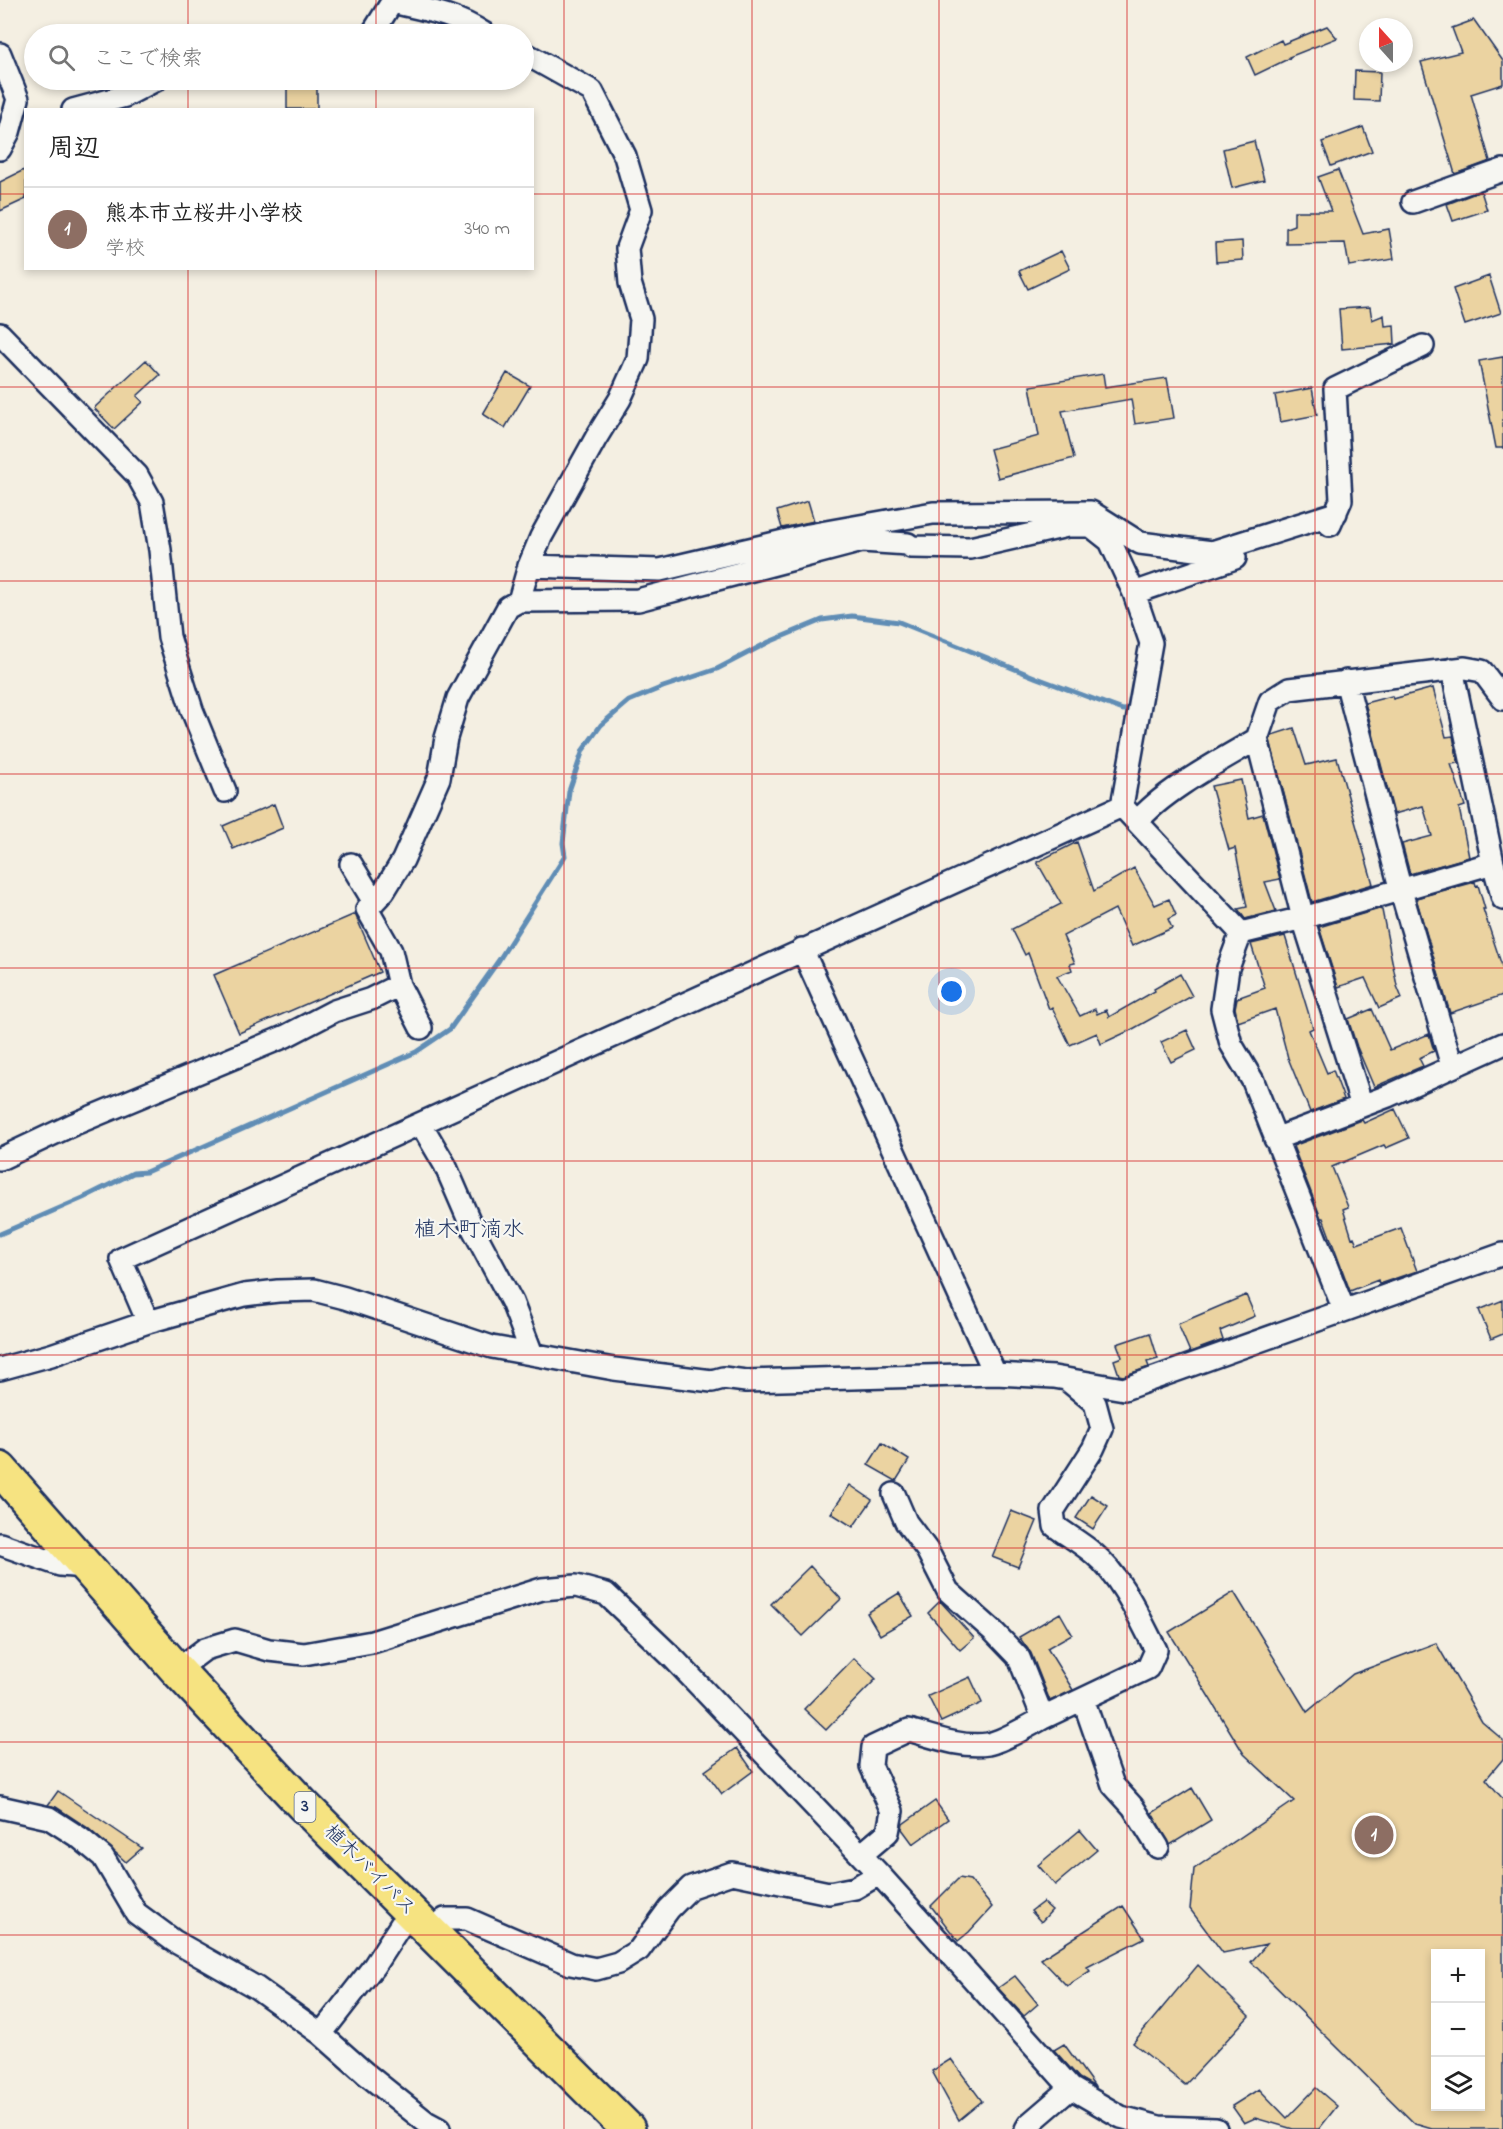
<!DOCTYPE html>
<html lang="ja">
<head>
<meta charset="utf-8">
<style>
	:root { --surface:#fff; --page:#f2f2f2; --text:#222; --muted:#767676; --line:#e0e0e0; --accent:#1a73e8 }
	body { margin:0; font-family:"Indie Flower","Klee One",sans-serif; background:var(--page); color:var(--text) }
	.controls { position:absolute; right:18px; bottom:18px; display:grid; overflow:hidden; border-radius:0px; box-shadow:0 3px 9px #0003 }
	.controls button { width:54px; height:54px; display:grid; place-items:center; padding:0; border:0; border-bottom:2px solid var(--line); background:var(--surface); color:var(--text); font:30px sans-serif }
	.compass { position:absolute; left:1359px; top:18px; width:54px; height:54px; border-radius:50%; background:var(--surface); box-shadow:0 3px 9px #0003; rotate:339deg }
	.you { position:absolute; left:952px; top:992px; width:21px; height:21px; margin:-15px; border:4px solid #fff; border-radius:50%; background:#1a73e8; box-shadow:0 0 0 9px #1a73e833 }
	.badge { display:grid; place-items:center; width:39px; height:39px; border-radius:50%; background:var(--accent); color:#fff; font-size:20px; font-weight:700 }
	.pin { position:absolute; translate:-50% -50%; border:3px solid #fff; box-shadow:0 2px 6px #0006 }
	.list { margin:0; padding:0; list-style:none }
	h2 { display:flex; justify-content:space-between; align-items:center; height:78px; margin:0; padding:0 24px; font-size:26px }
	h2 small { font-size:20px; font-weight:400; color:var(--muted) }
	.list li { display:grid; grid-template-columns:39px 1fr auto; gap:18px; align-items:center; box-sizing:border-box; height:84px; padding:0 24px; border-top:2px solid var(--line) }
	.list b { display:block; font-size:22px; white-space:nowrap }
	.list p { margin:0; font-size:20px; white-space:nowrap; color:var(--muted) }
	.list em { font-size:20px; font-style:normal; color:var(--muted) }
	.icon { flex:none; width:33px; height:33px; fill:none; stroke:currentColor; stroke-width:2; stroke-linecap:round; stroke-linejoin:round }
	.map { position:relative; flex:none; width:1503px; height:2129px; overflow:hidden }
	.search { position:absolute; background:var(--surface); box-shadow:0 3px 9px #0003; left:24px; top:24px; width:510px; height:66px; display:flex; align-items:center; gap:15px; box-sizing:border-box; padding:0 21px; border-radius:33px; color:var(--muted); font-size:22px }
	.panel { position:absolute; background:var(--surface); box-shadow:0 3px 9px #0003; left:24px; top:108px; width:510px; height:162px; border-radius:0px }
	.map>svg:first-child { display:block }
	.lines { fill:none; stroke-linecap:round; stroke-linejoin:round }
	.stream { stroke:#608db5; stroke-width:5 }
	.building { fill:#ebd3a1; stroke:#1b2f5e; stroke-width:1.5; fill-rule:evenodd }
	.street-casing { stroke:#1b2f5e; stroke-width:26 }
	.highway-casing { stroke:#1b2f5e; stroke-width:38 }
	.street { stroke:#f6f6f2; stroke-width:21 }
	.highway { stroke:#f6e381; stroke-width:33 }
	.grid { fill:none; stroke:#d62828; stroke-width:1.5; stroke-opacity:0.55 }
	.labels { text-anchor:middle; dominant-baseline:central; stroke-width:4.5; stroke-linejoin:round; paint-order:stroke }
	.shield { fill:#f6f6f2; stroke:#5d6b8a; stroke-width:1.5 }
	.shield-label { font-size:18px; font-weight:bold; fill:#1b2f5e }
	.street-label { font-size:20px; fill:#1b2f5e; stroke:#f6f6f2 }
	.quarter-label { font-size:22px; fill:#1b2f5e; stroke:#f6f6f2 }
</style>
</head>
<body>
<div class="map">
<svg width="1503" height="2129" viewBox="0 0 1503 2129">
	<rect width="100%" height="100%" fill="#f4efe2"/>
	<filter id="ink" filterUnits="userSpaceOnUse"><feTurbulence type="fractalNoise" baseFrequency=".0167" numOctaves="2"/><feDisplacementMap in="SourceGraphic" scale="12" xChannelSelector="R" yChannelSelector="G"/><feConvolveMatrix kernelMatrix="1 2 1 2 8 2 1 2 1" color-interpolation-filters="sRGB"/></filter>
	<g filter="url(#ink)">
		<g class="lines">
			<path class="stream" d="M0,1234l83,-36 50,-25 13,-1 270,-120 34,-23 49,-69 66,-104 -2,-13 6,-52 14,-41 18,-25 28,-24 34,-14 54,-18 52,-27 53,-22 30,-4 47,6 138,56 86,32 10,-1"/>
		</g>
		<path class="building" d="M1474,20l29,41v23l-32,10 19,67 -35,13 -34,-112 40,-10 -9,-24z
			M1327,26l10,12 -48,19 1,1 -35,17 -8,-18 34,-17 2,4z
			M1355,71l25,1 -1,29 -25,-1z
			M287,80h30v29h-30z
			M1363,127l9,24 -41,15 -9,-24z
			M1254,141l10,39 -32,8 -9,-39z
			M26,169v30l-26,12v-29z
			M1338,170l25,64 26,-5 5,30 -45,7 -4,-23 -59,1v-16l8,-3v-14h37l-13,-34z
			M1481,191l6,19 -34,11 -6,-17z
			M1242,241l1,19 -27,2 -1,-19z
			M1061,251l9,18 -42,20 -9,-18z
			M1489,276l12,37 -36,12 -12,-36z
			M1370,307l2,13 12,-5 1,11 9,-1 1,19 -53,5 -3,-40z
			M1503,357v91h-7l-17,-87z
			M146,360l14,15 -23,21 6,6 -29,27 -20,-21z
			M507,373l23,13 -25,42 -22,-14z
			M1103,374l2,13 62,-9 7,40 -39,6 -4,-25 -69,12 12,47 -76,20 -8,-29 49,-13 -9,-50z
			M1312,388l5,27 -37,7 -5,-27z
			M808,501l6,20 -32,7 -5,-17z
			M1433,688l13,49 7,-1 5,27 -7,1 14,42 -6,2 10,49 -59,17 -8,-30 30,-8 -9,-30 -29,8 -29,-111 27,-7 1,3z
			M1294,728l12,37 31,-7 36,126 -61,18 -42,-162 2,-5z
			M1241,780l8,38 14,-4 17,65 -15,3 11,29 -31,8 -7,-10 9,-2 -12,-59 -6,2 -18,-64z
			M274,804l9,24 -50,21 -10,-23z
			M1077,842l17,49 40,-23 21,37 14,-6 7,16 -8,4 4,9 -40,18 -17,-37 -52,27 12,27 -5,1 2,6 -15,6 23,40 15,-7 2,5 9,-4 3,7 46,-26 -1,-2 26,-15 12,22 -61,34 -30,14 -4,-11 -27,12 -18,-38 -3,2 -21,-56 -3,2 -13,-26 49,-25 -24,-42z
			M1475,882l1,4 2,-1 7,24h-2l20,60v26l-53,18 -34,-115z
			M1379,909l3,1 15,76 5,12 -23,10 -14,-30 -27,9 -19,-60z
			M355,914l25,58 -141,61 -25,-58z
			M1285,936l28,92 -4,2 18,43 6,-3 11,29 -34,13 -22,-54 -13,-49 -37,13 -3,-14 2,-10 28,-10 -14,-44z
			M1372,1009l18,41 39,-16 5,17 -15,7 4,8 -49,21 -17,-40 -9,-28z
			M1187,1030l9,20 -25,12 -10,-20z
			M1395,1109l14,29 -23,10 -2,-3 -52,22 16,40 -5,2 9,29 2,-1 3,7 44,-16 16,43 -38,13 -1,-4 -28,11 -27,-73h-2l-28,-72 69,-26 2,3z
			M1246,1295l9,21 -35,15 3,9 -33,12 -12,-28z
			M1503,1300v34l-12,5 -12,-29z
			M1150,1333l8,26 -11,3 2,5 -26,9 -4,-1 -5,-15 8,-3 -5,-13z
			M882,1443l27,17 -13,21 -28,-16z
			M850,1485l22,15 -19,27 -22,-14z
			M1091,1495l17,11 -15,23 -17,-11z
			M1011,1511l26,10 -19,46 -26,-10z
			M810,1566l31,33 -38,37 -32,-32z
			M1234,1592l73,120 46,-38 83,-31 46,79 21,18v19l-17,20 17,20v330h-71l-17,-5 -164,-162 16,-18 -44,9 -33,-44 4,-40 100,-68 -50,-47 -75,-122zM1436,1953h44v153h-44z
			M899,1593l14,23 -33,19 -13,-22z
			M940,1601l34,37 -14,12 -32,-37z
			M1060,1613l12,21 -25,14 26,42 -23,11 -19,-48 -12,-16z
			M854,1658l22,21 -50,51 -22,-21z
			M970,1677l12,26 -41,19 -13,-26z
			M737,1748l16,23 -31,23 -17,-23z
			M1192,1788l19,32 -41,25 -18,-32z
			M58,1791l84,57 -16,14 -38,-34 -32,-21 -8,-2z
			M935,1801l13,18 -35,25 -11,-15 1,-5z
			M1080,1830l17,20 -42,35 -17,-20z
			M959,1878l11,2 22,27 -23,25 -11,9 -27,-35z
			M1043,1902l9,8 -11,12 -10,-11z
			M1123,1906l21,32 -57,29 3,4 -23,15 -26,-27z
			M1198,1965l51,51 -64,69 -52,-42z
			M1015,1976l23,28 -14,12 -26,-28z
			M1064,2044l31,43 -16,-9 -25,-28z
			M951,2059l31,42 -23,19 -27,-49z
			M1316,2088l21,18 -18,23h-26l-38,-11 -11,5 -12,-17 27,-17 28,29z"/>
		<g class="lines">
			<defs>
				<path id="street" d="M372,34l20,-32c35,8 62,12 93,32
					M0,54l18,45 -9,33 -9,17
					M73,110l52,-14 31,-16
					M1413,202l90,-32
					M0,334l137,141 15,27 8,48 9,87 23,73 33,81
					M1330,525l11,-25 -6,-111 88,-43
					M529,566l131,4 149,-35 124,-22 158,-1 49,31 72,9 124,-39
					M1134,593l101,-35
					M519,601l10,-35 12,-29 55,-99 24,-39 18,-40 3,-40 -11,-36 -3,-35 14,-38 -16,-54 -33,-65 -68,-38
					M1452,669l41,194 10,36
					M1346,681l55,210 51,175
					M1257,739l46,179 59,188
					M1122,806l119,127 -13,35 -6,41 9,35 22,37 91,229
					M1137,822c27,-32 83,-61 120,-83l13,-38 19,-12 176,-21 17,3 21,28
					M351,864l23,38
					M1241,933l62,-15 190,-55
					M802,949l193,425
					M399,985l22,43
					M421,1124l24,41 26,60 41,77 20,52
					M1275,1139l113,-43 115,-52
					M0,1159l72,-34 214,-89 48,-25 37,-12 28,-14 -8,-34 -24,-42 17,-18 19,-31 36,-82 7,-40 12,-40 50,-91 11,-6 119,-1 224,-59 46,3 3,3 59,1 97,-22h24l19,15 24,52 17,50 -29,163
					M148,1322l-27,-63c333,-152 666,-304 1001,-453
					M0,1369l51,-14 97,-33 96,-27 34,-4 36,-1 31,8 147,49 122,22 98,12 11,-3 23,3 249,-7 59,3 70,12 379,-135
					M0,1544l60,21 25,2
					M177,1670l28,-21 30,-9 34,10 35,4 68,-12 170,-53 34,-3 30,8 68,65 205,215 192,214 50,29 38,10 57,2
					M1083,1699l30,86 20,22 25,40
					M1043,1718l105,-50 8,-18c-17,-33 -34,-73 -63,-97 -12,-10 -26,-18 -38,-27l-2,-15 40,-62 9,-20 -7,-26 -29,-24
					M0,1807l49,11 31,20 23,19 33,56 38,28 83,47 64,46 44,39 61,49 13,7
					M861,1855l27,-23 4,-21 -21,-45 2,-19 36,-17c24,7 53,18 79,14 15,-3 41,-18 55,-26l-24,-60 -26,-27 -45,-40 -21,-41 -21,-28 -12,-28
					M430,1932l15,-13h22l104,45 25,5 22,-6 21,-13 30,-41 22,-22 41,-14 97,20 26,-5 24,-14
					M321,2034l53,-68 35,-54
					M1026,2129l3,-5 42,-36"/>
				<path id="highway" d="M0,1469l177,201 125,134 326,325"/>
			</defs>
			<use href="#street" class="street-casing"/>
			<use href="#highway" class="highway-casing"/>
			<use href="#street" class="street"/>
			<use href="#highway" class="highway"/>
		</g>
	</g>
	<path class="grid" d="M188,0v34M376,0v34M564,0v2129M752,0v2129M939,0v2129M1127,0v2129M1315,0v2129M188,80v30M376,80v30M0,194h26M532,194h971M188,268v1861M376,268v1861M0,387h1503M0,581h1503M0,774h1503M0,968h1503M0,1161h1503M0,1355h1503M0,1548h1503M0,1742h1503M0,1935h1503"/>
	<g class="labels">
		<rect class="shield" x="294.5" y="1792" width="21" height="30" rx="4.5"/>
		<g class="shield-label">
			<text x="305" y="1807">3</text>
		</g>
		<g class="street-label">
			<text transform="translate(369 1871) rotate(45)">植木バイパス</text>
		</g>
		<g class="quarter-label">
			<text x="469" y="1231">植木町滴水</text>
		</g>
	</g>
</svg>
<div class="controls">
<button>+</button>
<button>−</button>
<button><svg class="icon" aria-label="layers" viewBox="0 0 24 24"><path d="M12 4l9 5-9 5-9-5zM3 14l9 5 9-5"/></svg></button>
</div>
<svg class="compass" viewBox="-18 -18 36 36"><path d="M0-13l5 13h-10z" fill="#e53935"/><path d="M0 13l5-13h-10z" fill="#767676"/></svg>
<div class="you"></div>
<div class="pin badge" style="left:1374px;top:1835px;background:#8d6e63">1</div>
<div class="search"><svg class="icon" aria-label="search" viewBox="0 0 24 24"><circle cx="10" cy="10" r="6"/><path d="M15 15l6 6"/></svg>ここで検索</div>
<section class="panel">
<h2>周辺<small></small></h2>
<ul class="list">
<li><span class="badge" style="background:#8d6e63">1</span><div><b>熊本市立桜井小学校</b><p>学校</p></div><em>340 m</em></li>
</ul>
</section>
</div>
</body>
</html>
